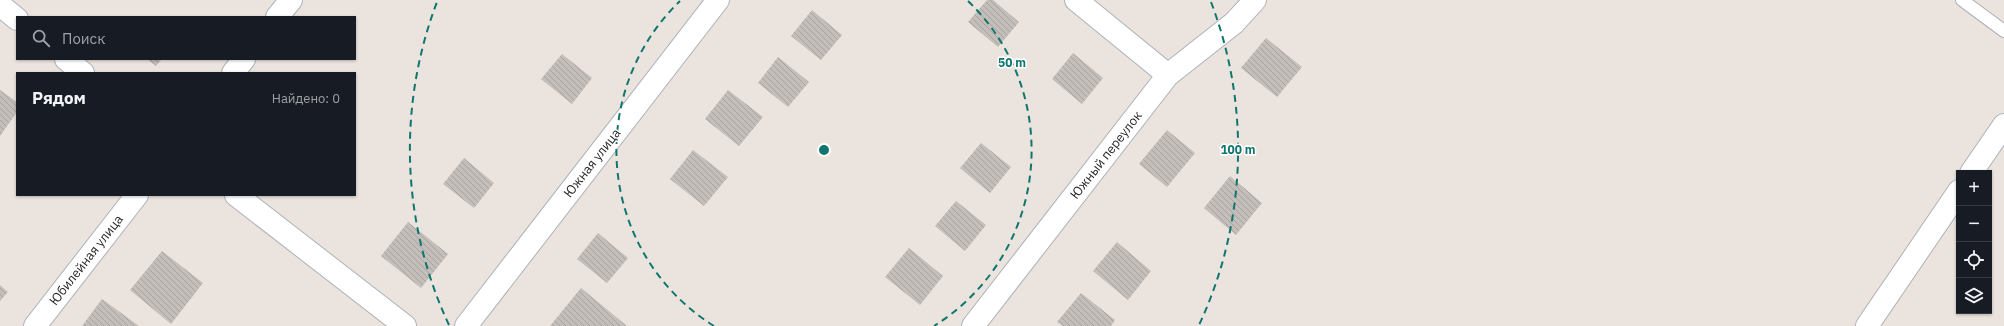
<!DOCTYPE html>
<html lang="ru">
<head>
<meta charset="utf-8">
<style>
	:root { --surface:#171b24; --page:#242831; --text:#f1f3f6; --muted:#9ea1a6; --line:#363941 }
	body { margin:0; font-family:"IBM Plex Sans",sans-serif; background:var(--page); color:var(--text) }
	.controls { position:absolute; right:12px; bottom:12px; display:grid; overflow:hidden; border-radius:0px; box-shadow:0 1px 3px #0004 }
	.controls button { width:36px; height:36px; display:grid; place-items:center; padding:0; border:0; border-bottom:1px solid var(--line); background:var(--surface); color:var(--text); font:20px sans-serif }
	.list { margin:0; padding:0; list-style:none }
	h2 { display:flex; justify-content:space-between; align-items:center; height:52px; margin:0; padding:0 16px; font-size:17px }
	h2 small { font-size:13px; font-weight:400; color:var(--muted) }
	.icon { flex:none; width:22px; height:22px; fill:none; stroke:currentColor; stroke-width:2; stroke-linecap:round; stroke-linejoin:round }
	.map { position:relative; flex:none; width:2004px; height:326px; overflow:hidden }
	.search { position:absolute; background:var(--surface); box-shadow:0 1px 3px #0004; left:16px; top:16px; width:340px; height:44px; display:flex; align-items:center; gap:10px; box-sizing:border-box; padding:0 14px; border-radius:0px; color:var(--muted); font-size:15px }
	.panel { position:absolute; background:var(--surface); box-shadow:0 1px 3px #0004; left:16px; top:72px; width:340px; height:124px; border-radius:0px }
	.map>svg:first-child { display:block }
	.building { fill:url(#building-back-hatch) }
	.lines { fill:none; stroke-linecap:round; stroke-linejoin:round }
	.service-casing { stroke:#aeb1b9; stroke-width:14 }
	.minor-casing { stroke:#aeb1b9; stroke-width:24 }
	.tertiary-casing { stroke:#aeb1b9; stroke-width:24 }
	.service { stroke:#fff; stroke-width:12 }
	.minor { stroke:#fff; stroke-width:22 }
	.tertiary { stroke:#fff; stroke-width:22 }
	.ring { fill:none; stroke:#0f766e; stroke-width:2; stroke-dasharray:7 5 }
	.labels { text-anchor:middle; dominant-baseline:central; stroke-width:3; stroke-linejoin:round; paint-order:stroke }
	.street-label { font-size:13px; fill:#2a2a2a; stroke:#fff }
	.centre { fill:#0f766e; stroke:#fff; stroke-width:2 }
	.ring-label { font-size:12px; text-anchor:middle; font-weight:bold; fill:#0f766e; stroke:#fff; stroke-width:3; stroke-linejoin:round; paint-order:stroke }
</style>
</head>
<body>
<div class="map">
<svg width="2004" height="326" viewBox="0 0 2004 326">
	<defs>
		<pattern id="building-back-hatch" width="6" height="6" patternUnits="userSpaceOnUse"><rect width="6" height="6" fill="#c3beba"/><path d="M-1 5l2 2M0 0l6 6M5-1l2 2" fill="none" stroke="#a8a3a0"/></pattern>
	</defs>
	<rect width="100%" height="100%" fill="#ebe4de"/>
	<path class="building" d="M987,0h6l26,22 -21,25 -30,-25z
		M812,10l30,25 -21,25 -30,-24z
		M1266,38l36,29 -25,30 -36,-29z
		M1073,53l30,25 -21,26 -30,-25z
		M562,54l30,24 -20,26 -31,-25z
		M778,57l31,25 -21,25 -30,-24z
		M147,59h15l-6,7z
		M0,90l17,12v10l-17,24z
		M728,90l35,27 -24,29 -34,-27z
		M1167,130l28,23 -28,34 -28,-23z
		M981,143l30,24 -21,26 -30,-25z
		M693,150l35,27 -24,29 -34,-27z
		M464,158l30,25 -20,25 -31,-24z
		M1230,176l32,27 -26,32 -32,-27z
		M956,201l30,24 -21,26 -30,-25z
		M408,222l40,32 -27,34 -40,-32z
		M598,233l30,25 -21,25 -30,-24z
		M1117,242l34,29 -23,29 -35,-29z
		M909,248l34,28 -23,29 -35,-28z
		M162,251l41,32 -32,41 -41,-34z
		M0,285l8,7 -8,9z
		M581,288l46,38h-77z
		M1081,293l34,27 -4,6h-48l-6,-4z
		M102,299l37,27h-57z"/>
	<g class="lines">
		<defs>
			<path id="service" d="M1962,0l42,31"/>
			<path id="minor" d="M1076,0l92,75
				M0,5l17,14
				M277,17l14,-17
				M66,59l17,14
				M233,73l11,-14
				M236,195l169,131
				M35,326l102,-131
				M466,326l252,-326
				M973,326l195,-251 66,-52 21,-23"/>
			<path id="tertiary" d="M1971,173l33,-48
				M1867,326l92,-135"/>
		</defs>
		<use href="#service" class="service-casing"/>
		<use href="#minor" class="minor-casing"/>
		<use href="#tertiary" class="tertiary-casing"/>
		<use href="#service" class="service"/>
		<use href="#minor" class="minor"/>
		<use href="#tertiary" class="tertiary"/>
	</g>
	<g class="ring">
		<path d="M714 326A207 207 0 0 1 680 1M968 1A207 207 0 0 1 934 326"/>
		<path d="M449 325A414 414 0 0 1 437 2M1211 2A414 414 0 0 1 1199 325"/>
	</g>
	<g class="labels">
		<g class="street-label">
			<text transform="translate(1106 155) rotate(-52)">Южный переулок</text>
			<text transform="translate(592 163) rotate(-52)">Южная улица</text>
			<text transform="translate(86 260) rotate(-52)">Юбилейная улица</text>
		</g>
	</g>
	<circle cx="824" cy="150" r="6" class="centre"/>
	<g class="ring-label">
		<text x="1012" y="67">50 m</text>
		<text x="1238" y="154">100 m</text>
	</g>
</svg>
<div class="controls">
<button>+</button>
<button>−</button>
<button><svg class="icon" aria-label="locate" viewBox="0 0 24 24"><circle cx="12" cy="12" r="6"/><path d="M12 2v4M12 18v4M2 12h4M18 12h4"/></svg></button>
<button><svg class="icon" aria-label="layers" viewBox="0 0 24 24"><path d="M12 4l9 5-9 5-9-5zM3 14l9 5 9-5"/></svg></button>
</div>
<div class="search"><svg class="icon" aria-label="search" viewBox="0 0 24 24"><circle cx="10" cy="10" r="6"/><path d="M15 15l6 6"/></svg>Поиск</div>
<section class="panel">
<h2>Рядом<small>Найдено: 0</small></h2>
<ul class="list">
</ul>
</section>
</div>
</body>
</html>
